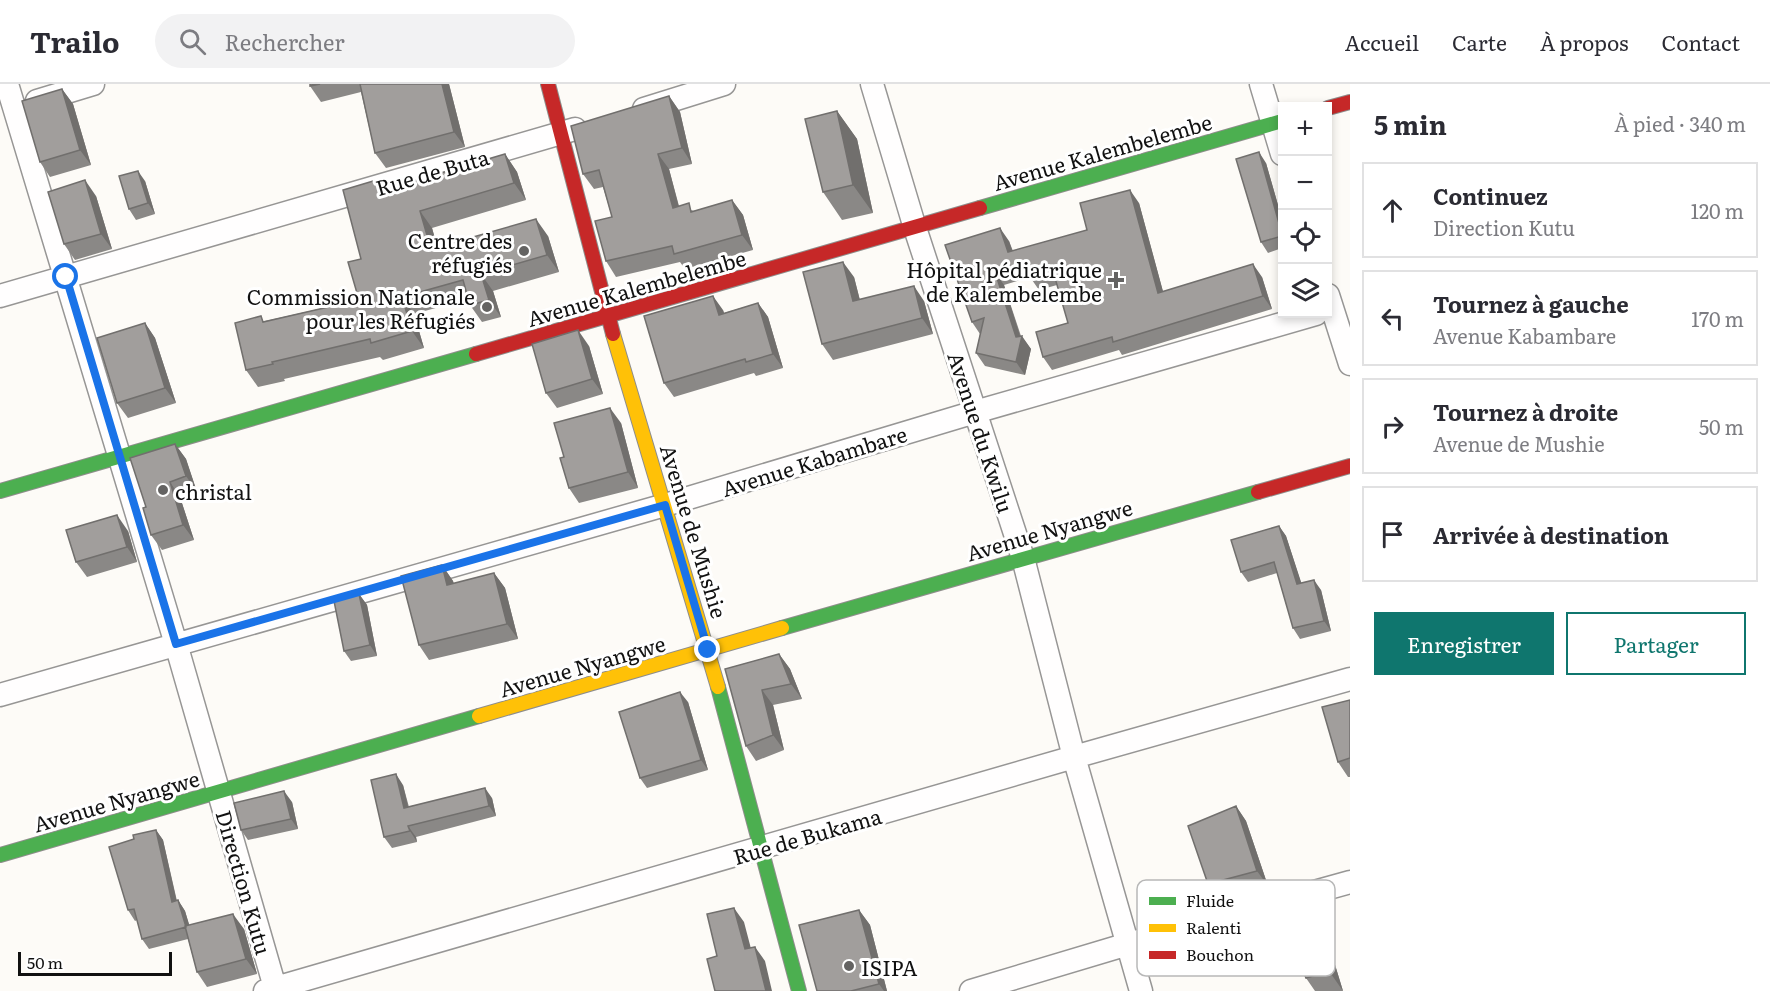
<!DOCTYPE html>
<html lang="fr">
<head>
<meta charset="utf-8">
<style>
	:root { --surface:#fff; --page:#f2f2f3; --text:#2b2b33; --muted:#7c7c81; --line:#e1e1e2; --accent:#0f766e }
	body { margin:0; font-family:Literata,serif; background:var(--page); color:var(--text) }
	.controls { position:absolute; right:18px; top:18px; display:grid; overflow:hidden; border-radius:0px; box-shadow:0 3px 9px #0003 }
	.controls button { width:54px; height:54px; display:grid; place-items:center; padding:0; border:0; border-bottom:2px solid var(--line); background:var(--surface); color:var(--text); font:30px sans-serif }
	.scale { position:absolute; left:18px; bottom:15px; width:154px; box-sizing:border-box; padding-left:6px; border:3px solid #111; border-top:0; font-size:16px; line-height:21px; white-space:nowrap; color:#111; -webkit-text-stroke:4px #fff; paint-order:stroke }
	.stop { position:absolute; width:18px; height:18px; margin:-14px; border:4px solid #1a73e8; border-radius:50%; background:#fff }
	.stop.end { background:#1a73e8; border-color:#fff; box-shadow:0 2px 6px #0008 }
	.list { margin:0; padding:0; list-style:none }
	h2 { display:flex; justify-content:space-between; align-items:center; height:78px; margin:0; padding:0 24px; font-size:26px }
	h2 small { font-size:20px; font-weight:400; color:var(--muted) }
	.list li { display:grid; grid-template-columns:39px 1fr auto; gap:18px; align-items:center; box-sizing:border-box; height:96px; margin:0 12px 12px; padding:0 12px; border:2px solid var(--line); border-radius:0px }
	.list b { display:block; font-size:22px; white-space:nowrap }
	.list p { margin:0; font-size:20px; white-space:nowrap; color:var(--muted) }
	.list em { font-size:20px; font-style:normal; color:var(--muted) }
	.actions { display:flex; gap:12px; padding:18px 24px }
	.actions a { flex:1; padding:14px 0; border:2px solid var(--accent); border-radius:0px; text-align:center; font-size:21px; color:var(--accent) }
	.actions .main { background:var(--accent); color:#fff }
	.icon { flex:none; width:33px; height:33px; fill:none; stroke:currentColor; stroke-width:2; stroke-linecap:round; stroke-linejoin:round }
	.map { position:relative; flex:none; width:1350px; height:907px; overflow:hidden }
	header { display:flex; align-items:center; gap:36px; box-sizing:border-box; height:84px; padding:0 30px; background:var(--surface); border-bottom:2px solid var(--line) }
	header strong { font-size:28px }
	nav { display:flex; gap:33px; margin-inline-start:auto; font-size:21px }
	.search { width:420px; height:54px; background:var(--page); display:flex; align-items:center; gap:15px; box-sizing:border-box; padding:0 21px; border-radius:33px; color:var(--muted); font-size:22px }
	main { display:flex }
	aside { flex:1; background:var(--surface) }
	.map>svg:first-child { display:block }
	.lines { fill:none; stroke-linecap:round; stroke-linejoin:round }
	.street-casing { stroke:#979695; stroke-width:25 }
	.fast-casing { stroke:#8e8d8b; stroke-width:16 }
	.slow-casing { stroke:#8e8d8b; stroke-width:16 }
	.jam-casing { stroke:#8e8d8b; stroke-width:16 }
	.street { stroke:#fffefe; stroke-width:22 }
	.fast { stroke:#4caf50; stroke-width:14 }
	.slow { stroke:#ffc107; stroke-width:14 }
	.jam { stroke:#c62828; stroke-width:14 }
	.wall { fill:#8a8886 }
	.shaded-wall { fill:#716f6d }
	.building { fill:#a19e9c; stroke:#716f6d; stroke-width:1.5 }
	.route { stroke:#1a73e8; stroke-width:8 }
	.poi-dot { fill:#646362; stroke:#fff; stroke-width:2 }
	.labels { text-anchor:middle; dominant-baseline:central; stroke-width:6; stroke-linejoin:round; paint-order:stroke }
	.street-label { font-size:21px; fill:#111; stroke:#fff }
	.poi-label { font-size:21px; fill:#111; stroke:#fff; text-anchor:end }
	.key { fill:#fff; stroke:#b8b8b8; stroke-width:1.5 }
	.key-label { font-size:16px; fill:#111 }
</style>
</head>
<body>
<header>
<strong>Trailo</strong>
<div class="search"><svg class="icon" aria-label="search" viewBox="0 0 24 24"><circle cx="10" cy="10" r="6"/><path d="M15 15l6 6"/></svg>Rechercher</div>
<nav><a>Accueil</a><a>Carte</a><a>À propos</a><a>Contact</a></nav>
</header>
<main>
<div class="map">
<svg width="1350" height="907" viewBox="0 0 1350 907">
	<rect width="100%" height="100%" fill="#fdfbf7"/>
	<g class="lines">
		<defs>
			<path id="street" d="M7,0l169,560 100,347
				M872,0l43,144 108,330 51,199 67,234
				M1261,0l21,70
				M37,17l56,-17
				M644,25l80,-25
				M1328,211l22,69
				M0,212l575,-167
				M0,611l665,-190 310,-93 341,-98
				M265,907l809,-234 276,-78
				M971,907l157,-47 222,-62"/>
			<path id="fast" d="M980,124l302,-87
				M0,407l476,-137
				M782,544l476,-136
				M718,603l81,304
				M0,771l479,-139"/>
			<path id="slow" d="M613,250l105,353
				M479,632l303,-88"/>
			<path id="jam" d="M548,0l65,250
				M1328,24l22,-6
				M476,270l504,-146
				M1258,408l92,-26"/>
		</defs>
		<use href="#street" class="street-casing"/>
		<use href="#fast" class="fast-casing"/>
		<use href="#slow" class="slow-casing"/>
		<use href="#jam" class="jam-casing"/>
		<use href="#street" class="street"/>
		<use href="#fast" class="fast"/>
		<use href="#slow" class="slow"/>
		<use href="#jam" class="jam"/>
	</g>
	<path class="wall" d="M310,0h139l16,63 -79,21 -11,-15 -14,-61 -40,10 -11,-16z
		M62,5l11,15 18,61 -41,12 -10,-15z
		M669,12l11,16 12,52 -23,5 10,37 15,5 38,-11 11,15 10,35 -68,19 -5,-7 -64,15 -10,-16 6,-44 -9,-30 -9,2 -11,-15z
		M837,27l20,28 16,74 -31,7 -19,-28z
		M505,70l12,18 9,28 -94,28 5,19 111,-11 11,36 -66,19 8,26 -19,5 -12,-17 -2,-6 -54,15 10,34 -41,12 -3,-3 -96,22 1,2 -27,6 -12,-17 19,-49 94,-21 2,-41 26,-70z
		M1266,79l16,56v29l-14,5 -7,-11z
		M145,97l10,33 -19,6 -7,-11z
		M96,112l16,53 -37,11 -11,-16z
		M1139,119l24,89 99,-15 10,32 -150,46 -3,-5 -67,20 -9,-13 25,-34 -11,-38 -18,5 -9,-13 -26,8 17,51 10,13 -6,26 -40,-9 -9,-13 4,-19 -8,-12 37,-81 4,10 74,-21z
		M854,193l6,23 64,1 9,33 -100,26 -11,-16z
		M758,219l10,14 15,51 -27,8 -2,-3 -80,24 -10,-14 59,-73 1,3z
		M145,239l10,15 21,65 -48,15 -11,-15z
		M589,262l14,48 -46,14 -11,-15z
		M621,339l17,65 -59,15 -10,-15 -5,-31z
		M175,360l11,15 11,33 -17,5 14,43 -32,10 -11,-15 -5,-28z
		M1279,442l7,10 15,47 20,7 10,41 -31,8 -7,-11 -16,-55 -29,9 -7,-10z
		M128,447l9,31 -50,15 -11,-15z
		M442,481l11,16 1,3 40,-11 11,15 13,51 -89,21 -10,-15z
		M359,510l8,11 10,51 -26,5 -7,-10z
		M779,570l11,15 12,30 -29,6 11,45 -28,11 -10,-15 -21,-77z
		M1350,616v77h-2l-10,-15z
		M688,618l20,68 -61,18 -7,-10z
		M403,701l6,22 83,-9 4,18 -80,21 1,5 -25,6 -8,-11z
		M292,718l6,27 -50,11 -7,-10z
		M1236,722l10,15 22,65 -49,13 -11,-15z
		M156,746l7,10 14,61 1,-1 7,11 4,14 55,4 13,45 -50,13 -10,-15 -9,-33 -39,10 -7,-10 -5,-19 -2,1 -7,-11 6,-71z
		M1305,805l13,20 25,82h-28l-9,-13z
		M859,826l11,15 17,66h-70z"/>
	<path class="shaded-wall" d="M442,0h7l16,63 -11,-15z
		M62,5l11,15 18,61 -11,-15z
		M669,12l11,16 12,52 -10,-16z
		M837,27l20,28 16,74 -20,-28z
		M1259,68l7,11 16,56v15z
		M505,70l12,18 9,28 -12,-17z
		M658,70l11,15 14,54 -10,-15z
		M138,87l7,10 10,33 -7,-11z
		M380,95l12,17 -9,-6z
		M85,96l11,16 16,53 -11,-15z
		M1130,106l9,13 28,103 -9,-13z
		M732,116l11,15 10,35 -11,-15z
		M420,127l12,17 11,38 -12,-17z
		M536,135l12,17 11,36 -12,-17z
		M1000,144l9,13 8,24 -9,-13z
		M843,178l11,15 10,40 -11,-16z
		M1253,180l9,13 10,32 -9,-13z
		M995,188l9,13 17,54 1,-3 9,13 -6,26 -9,-13v-25z
		M481,190l12,17 8,26 -12,-17z
		M914,202l10,15 9,33 -11,-16z
		M713,212l10,14 6,19 -10,-14z
		M402,213l12,17 10,34 -12,-17z
		M758,219l10,14 15,51 -10,-14z
		M145,239l10,15 21,65 -11,-15z
		M578,246l11,16 14,48 -11,-15z
		M610,324l11,15 17,65 -10,-16z
		M175,360l11,15 11,33 -11,-16z
		M170,398l10,15 14,43 -11,-15z
		M117,431l11,16 9,31 -10,-15z
		M1279,442l7,10 19,58 -8,-10z
		M442,481l11,16 5,19 -11,-15z
		M494,489l11,15 13,51 -11,-15z
		M1314,496l7,10 10,41 -7,-10z
		M359,510l8,11 10,51 -7,-11z
		M779,570l11,15 12,30 -11,-15z
		M762,606l11,15 11,45 -11,-15z
		M680,608l8,10 20,68 -7,-10z
		M396,690l7,11 8,34 -7,-11z
		M485,704l7,10 4,18 -7,-10z
		M284,707l8,11 6,27 -7,-10z
		M1236,722l10,15 22,65 -11,-15z
		M408,742l8,11 1,5 -7,-11z
		M156,746l7,10 16,72 -7,-10z
		M1305,805l13,20 25,82 -14,-20z
		M178,816l7,11 8,26 -7,-10z
		M734,824l10,14 11,42 -10,-15z
		M859,826l11,15 17,66h-3l-5,-7z
		M233,830l11,15 13,45 -11,-15z
		M755,863l10,14 7,30h-6z"/>
	<path class="building" d="M310,0h10l-10,2z
		M360,0h82l12,48 -79,21z
		M62,5l18,61 -40,12 -18,-61z
		M669,12l13,52 -24,6 15,54 16,-5 2,9 41,-12 10,35 -68,19 -2,-8 -66,15 -11,-40 17,-4 -13,-47 -16,4 -12,-48z
		M837,27l16,74 -30,7 -18,-73z
		M1259,68l23,82v2l-21,6 -25,-83z
		M505,70l9,29 -94,28 11,38 105,-30 11,36 -66,19 8,26 -19,5 -7,-25 -61,17 10,34 -41,12 -1,-4 -98,23 1,2 -27,6 -11,-47 26,-7 2,6 96,-22 -11,-38 13,-3 -18,-69 37,-11 3,11z
		M138,87l10,32 -19,6 -10,-33z
		M85,96l16,54 -37,10 -16,-52z
		M1130,106l28,103 95,-29 10,32 -150,46 -1,-5 -69,20 -7,-25 32,-9 -15,-52 -23,6 -4,-14 -31,9 21,65 6,-1 -6,26 -40,-9 8,-35 -12,4 -27,-77 55,-17 8,24 79,-22 -7,-27z
		M843,178l10,39 61,-15 8,32 -100,26 -19,-72z
		M713,212l6,19 39,-12 15,51 -27,8 -1,-3 -81,24 -20,-67z
		M145,239l20,65 -48,15 -20,-65z
		M578,246l14,49 -46,14 -14,-49z
		M610,324l18,64 -59,16 -9,-30 4,-1 -10,-34z
		M175,360l11,32 -16,6 13,43 -32,10 -8,-27 3,-1 -16,-49z
		M117,431l10,32 -51,15 -10,-32z
		M1279,442l18,58 17,-4 10,41 -31,7 -19,-66 -33,10 -10,-32z
		M442,481l5,20 47,-12 13,51 -88,21 -18,-69z
		M359,510l11,51 -26,6 -10,-50z
		M779,570l12,30 -29,6 11,45 -27,11 -21,-77z
		M680,608l21,68 -61,18 -21,-66z
		M1350,616v58l-12,4 -16,-55z
		M396,690l8,34 81,-20 4,18 -81,20 2,5 -26,6 -13,-57z
		M284,707l7,28 -50,11 -7,-27z
		M1236,722l21,65 -49,13 -20,-58z
		M156,746l16,72 6,-2 8,27 -44,12 -8,-30 -6,1 -19,-63 25,-8 -1,-4z
		M1305,805l24,82 -23,7 -30,-73z
		M734,824l11,41 10,-2 11,44h-51l-8,-32 10,-3 -10,-42z
		M859,826l20,74 -28,7h-34l-18,-66z
		M233,830l13,45 -49,13 -12,-46z"/>
	<g class="lines">
		<path class="route" d="M66,193l110,367 489,-139 43,145"/>
	</g>
	<g class="poi-dot">
		<circle cx="524" cy="167" r="6"/>
		<path d="M1113 187h6v6h6v6h-6v6h-6v-6h-6v-6h6z"/>
		<circle cx="487" cy="223" r="6"/>
		<circle cx="163" cy="406" r="6"/>
		<circle cx="849" cy="882" r="6"/>
	</g>
	<g class="labels">
		<g class="street-label">
			<text transform="translate(1102 67) rotate(-16)">Avenue Kalembelembe</text>
			<text transform="translate(432 87) rotate(-16)">Rue de Buta</text>
			<text transform="translate(636 203) rotate(-16)">Avenue Kalembelembe</text>
			<text transform="translate(982 348) rotate(72)">Avenue du Kwilu</text>
			<text transform="translate(814 376) rotate(-17)">Avenue Kabambare</text>
			<text transform="translate(1049 445) rotate(-16)">Avenue Nyangwe</text>
			<text transform="translate(695 447) rotate(73)">Avenue de Mushie</text>
			<text transform="translate(582 581) rotate(-16)">Avenue Nyangwe</text>
			<text transform="translate(116 716) rotate(-16)">Avenue Nyangwe</text>
			<text transform="translate(807 751) rotate(-16)">Rue de Bukama</text>
			<text transform="translate(245 798) rotate(74)">Direction Kutu</text>
		</g>
		<g class="poi-label">
			<text x="512" y="155">Centre des<tspan x="512" dy="24">réfugiés</tspan></text>
			<text x="1102" y="184">Hôpital pédiatrique<tspan x="1102" dy="24">de Kalembelembe</tspan></text>
			<text x="475" y="211">Commission Nationale<tspan x="475" dy="24">pour les Réfugiés</tspan></text>
			<text x="175" y="406" text-anchor="start">christal</text>
			<text x="861" y="882" text-anchor="start">ISIPA</text>
		</g>
	</g>
	<rect x="1137" y="796" width="198" height="96" rx="9" class="key"/>
	<rect x="1149" y="813" width="27" height="8" fill="#4caf50"/>
	<rect x="1149" y="840" width="27" height="8" fill="#ffc107"/>
	<rect x="1149" y="867" width="27" height="8" fill="#c62828"/>
	<g class="key-label">
		<text x="1186" y="823">Fluide</text>
		<text x="1186" y="850">Ralenti</text>
		<text x="1186" y="877">Bouchon</text>
	</g>
</svg>
<div class="controls">
<button>+</button>
<button>−</button>
<button><svg class="icon" aria-label="locate" viewBox="0 0 24 24"><circle cx="12" cy="12" r="6"/><path d="M12 2v4M12 18v4M2 12h4M18 12h4"/></svg></button>
<button><svg class="icon" aria-label="layers" viewBox="0 0 24 24"><path d="M12 4l9 5-9 5-9-5zM3 14l9 5 9-5"/></svg></button>
</div>
<div class="scale">50 m</div>
<div class="stop" style="left:66px;top:193px"></div>
<div class="stop end" style="left:708px;top:566px"></div>
</div>
<aside>
<h2>5 min<small>À pied · 340 m</small></h2>
<ul class="list">
<li><svg class="icon" aria-label="ahead" viewBox="0 0 24 24"><path d="M12 20V5M6 11l6-6 6 6"/></svg><div><b>Continuez</b><p>Direction Kutu</p></div><em>120 m</em></li>
<li><svg class="icon" aria-label="left" viewBox="0 0 24 24"><path d="M17 20v-9H6M10 6l-5 5 5 5"/></svg><div><b>Tournez à gauche</b><p>Avenue Kabambare</p></div><em>170 m</em></li>
<li><svg class="icon" aria-label="right" viewBox="0 0 24 24"><path d="M7 20v-9h11M14 6l5 5-5 5"/></svg><div><b>Tournez à droite</b><p>Avenue de Mushie</p></div><em>50 m</em></li>
<li><svg class="icon" aria-label="arrive" viewBox="0 0 24 24"><path d="M6 21V4h12l-3 4 3 4H6"/></svg><div><b>Arrivée à destination</b></div></li>
</ul>
<div class="actions"><a class="main">Enregistrer</a><a>Partager</a></div>
</aside>
</main>
</body>
</html>
